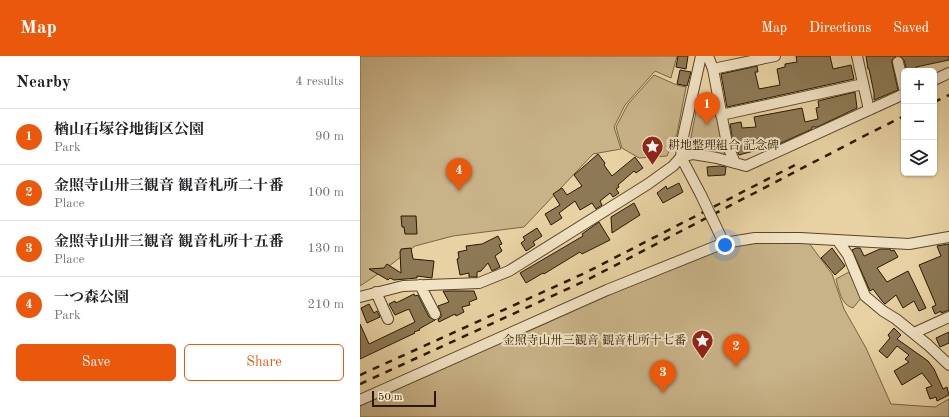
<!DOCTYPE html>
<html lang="en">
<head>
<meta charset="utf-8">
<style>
	:root { --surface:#fff; --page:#f6f6f6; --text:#202124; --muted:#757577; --line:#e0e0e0; --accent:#ea580c }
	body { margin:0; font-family:"Old Standard TT","Noto Serif JP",serif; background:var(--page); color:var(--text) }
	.controls { position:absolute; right:12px; top:12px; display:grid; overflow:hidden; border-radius:6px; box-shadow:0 1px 3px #0004 }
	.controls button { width:36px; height:36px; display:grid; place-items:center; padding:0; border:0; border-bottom:1px solid var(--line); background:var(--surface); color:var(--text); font:20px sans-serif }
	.scale { position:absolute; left:12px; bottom:10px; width:64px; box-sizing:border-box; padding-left:4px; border:2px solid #2a1800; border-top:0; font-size:11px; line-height:14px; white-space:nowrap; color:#2a1800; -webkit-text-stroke:3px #f0e2c3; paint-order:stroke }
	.you { position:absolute; left:365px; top:189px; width:14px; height:14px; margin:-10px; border:3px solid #fff; border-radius:50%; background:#1a73e8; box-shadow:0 0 0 6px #1a73e833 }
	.badge { display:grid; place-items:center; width:26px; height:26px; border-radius:50%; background:var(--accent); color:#fff; font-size:13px; font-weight:700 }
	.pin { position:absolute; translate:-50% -33px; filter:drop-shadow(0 1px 2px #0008) }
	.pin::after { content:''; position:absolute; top:21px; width:14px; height:12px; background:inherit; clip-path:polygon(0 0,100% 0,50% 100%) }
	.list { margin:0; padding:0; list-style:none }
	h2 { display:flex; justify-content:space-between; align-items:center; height:52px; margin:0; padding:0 16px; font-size:17px }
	h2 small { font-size:13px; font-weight:400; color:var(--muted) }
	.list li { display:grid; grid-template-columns:26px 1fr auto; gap:12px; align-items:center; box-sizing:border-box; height:56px; padding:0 16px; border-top:1px solid var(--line) }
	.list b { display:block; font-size:15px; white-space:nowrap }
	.list p { margin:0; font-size:13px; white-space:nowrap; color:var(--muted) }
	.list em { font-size:13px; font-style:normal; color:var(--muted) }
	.actions { display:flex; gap:8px; padding:12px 16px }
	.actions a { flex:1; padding:9px 0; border:1px solid var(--accent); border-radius:6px; text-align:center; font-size:14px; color:var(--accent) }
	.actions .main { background:var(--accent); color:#fff }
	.icon { flex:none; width:22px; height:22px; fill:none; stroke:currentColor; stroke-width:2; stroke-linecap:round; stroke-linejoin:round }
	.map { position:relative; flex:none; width:589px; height:361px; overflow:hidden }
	header { display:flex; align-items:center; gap:24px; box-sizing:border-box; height:56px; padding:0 20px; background:var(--accent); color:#fff }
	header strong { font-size:19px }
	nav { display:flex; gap:22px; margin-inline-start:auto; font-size:14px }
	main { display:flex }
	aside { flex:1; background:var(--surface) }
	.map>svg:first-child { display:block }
	.green { fill:#c8b287; stroke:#796544 }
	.building { fill:#8d7955; stroke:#2a1800 }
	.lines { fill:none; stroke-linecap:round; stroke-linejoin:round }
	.minor-casing { stroke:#5a4629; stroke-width:12 }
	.minor { stroke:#f0e2c3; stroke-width:10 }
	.rail { stroke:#2a1800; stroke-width:2.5; stroke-dasharray:7 7; stroke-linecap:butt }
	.minor-bridge-casing { stroke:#5a4629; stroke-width:12; stroke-linecap:butt }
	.minor-bridge { stroke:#f0e2c3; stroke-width:10 }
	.labels { text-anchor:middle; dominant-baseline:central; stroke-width:4; stroke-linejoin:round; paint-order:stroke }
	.poi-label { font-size:12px; fill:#2a1800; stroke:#f0e2c3; text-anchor:start }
</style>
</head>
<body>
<header>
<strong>Map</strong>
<nav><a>Map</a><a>Directions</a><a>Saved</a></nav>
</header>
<main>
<aside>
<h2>Nearby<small>4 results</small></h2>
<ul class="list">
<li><span class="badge">1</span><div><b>楢山石塚谷地街区公園</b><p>Park</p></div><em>90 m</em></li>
<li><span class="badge">2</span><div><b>金照寺山卅三観音 観音札所二十番</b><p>Place</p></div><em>100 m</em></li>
<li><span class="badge">3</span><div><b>金照寺山卅三観音 観音札所十五番</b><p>Place</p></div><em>130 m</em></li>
<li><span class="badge">4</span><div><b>一つ森公園</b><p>Park</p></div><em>210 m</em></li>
</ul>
<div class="actions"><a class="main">Save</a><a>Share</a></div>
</aside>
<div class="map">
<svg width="589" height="361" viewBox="0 0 589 361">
	<rect width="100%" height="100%" fill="#e8d2a3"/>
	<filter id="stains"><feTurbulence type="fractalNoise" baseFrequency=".005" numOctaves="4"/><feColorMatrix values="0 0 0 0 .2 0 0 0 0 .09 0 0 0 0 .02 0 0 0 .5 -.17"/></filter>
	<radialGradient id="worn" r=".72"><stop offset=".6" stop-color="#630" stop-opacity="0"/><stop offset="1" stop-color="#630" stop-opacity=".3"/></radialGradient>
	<path class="green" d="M0,0h317l-6,22 -16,-7 -30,34 -11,22 7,22 -28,5 -69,73 -71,9 -38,10 -31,24 -24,16z
		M294,19l23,10 9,2 -9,47 -10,22 -28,2 -17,-10 -6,-21 12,-23z
		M355,43l11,53 -1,4 -34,-6 -2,-2 9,-47z
		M383,182l66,5 23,31 12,35 22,39 25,56 44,3 14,-8v18h-589v-14c127,-57 255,-111 383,-165z
		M489,216l13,25 -9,11c-12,-3 -14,-18 -17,-29z"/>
	<path class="building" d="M318,0h10l-2,13 -10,-2z
		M436,0h34l3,13 18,-4 3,14 -127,28 -6,-33 36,-8 1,6h-3l4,17 21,-4 -3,-16 8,-2v-3l12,-2z
		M506,0h30l-4,4v3l6,27 -24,10v-7l-5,-24h-1z
		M540,0h49v4l-33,7 1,4h-10l-3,-11z
		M320,14l11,2 -4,14 -10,-2z
		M495,36l2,16 -40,19h-5v2l-51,23v-3l-22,6 -6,-13 -3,-18 11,-2 1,6 14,-1 -2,-10 48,-9 3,14 13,-3 -2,-11 3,-1 -1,-6z
		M238,98l7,9 -1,2 8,11 23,-19 8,11 -7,5 -2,-2 -16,14 1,2 -3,2 3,4 -6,4 -3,-4 -10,8 2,4 -6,4 -4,-6 -12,7 -5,-9 -16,12 3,5 -11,7 -6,-11 15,-9 -7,-11 9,-6 5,7 15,-9 -8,-11z
		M360,110l6,1 -1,8 -17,1 -1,-9z
		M319,127l4,9 -20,11 -6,-10 9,-7 1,3z
		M274,147l6,12 -28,18 -1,-16z
		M41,160h15l1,18h-12l-1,-7h-2z
		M239,166l11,18 -28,14 -2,-2 -28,17 -8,5 -1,-1 -17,10 -6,-10 63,-37 -1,-2z
		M177,172l5,8 -9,6 2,3 -9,6 -5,-8 4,-3 -2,-3z
		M138,180l4,8 -3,1 3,6 -7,5 5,11 -8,4 -4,-8 -7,8 -4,1v5h-8v-4l-9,2 -3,-16 2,-1 -1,-6 9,-2 -1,-4 16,-2z
		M589,188v66l-8,3v-2l-6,3 -3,-7 4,-2 -17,-40 22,-9 -4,-10z
		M51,192l2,11 21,2 -2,17 -15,-2v2l-23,2 -4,-2 -2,2 -19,-11 15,-1 3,-4 14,9 -1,-22h1v-2z
		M472,192l13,18 -10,9 -14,-17z
		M496,192h4l4,8 16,-7h10l1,2 3,-1 4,7 -21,11 10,14 21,-11 18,37 -7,3 -5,-10 -11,7 -7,-13 -11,9 -3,-3 -9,-12 -3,2 -18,-41z
		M83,235h31l3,8 -8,3 1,3 -8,2 2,5 -8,4 -1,-2 -16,8 -1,-2 3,-3v-3l-3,-8 11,-4z
		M54,238l1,2 3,-1 11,22 6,3 -16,9 1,1 -6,2 1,1 -55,26v-35l9,20 46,-22 -6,-13 -14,6 -6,-11 6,-3 1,2z
		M9,248l5,9 3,-2 3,6 -13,6 -6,-15z
		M534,272l7,7 -4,4 31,22 6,8 9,20 4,-2 2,8 -12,6 -1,-4 -6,2 -4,-11 6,-2 -10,-13 -20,12 -8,-14 15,-9 -4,-3 4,-4 -12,-9 -10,12 -8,-7 11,-13 -2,-3z
		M589,276v11l-9,4 -4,-9z"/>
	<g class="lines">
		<defs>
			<path id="minor" d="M348,0l5,13 14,75 8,19
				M497,0l12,54
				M538,6l6,26
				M353,13l62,-13
				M574,24l15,-7
				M361,59l142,-31
				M341,139l-20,-38 12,-3 24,4 29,8 158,-72
				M478,185l10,14 17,41 18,15 13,8 32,26 21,20
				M60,229l15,29
				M16,236l12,27
				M0,241l43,-11 76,-3 30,-12 139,-87 25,-18 8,-9 2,-20 18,-81
				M554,277l35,-16
				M0,344l247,-110 117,-47 31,-5h45l109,6 40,-7"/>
		</defs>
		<use href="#minor" class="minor-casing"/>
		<use href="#minor" class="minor"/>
		<path class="rail" d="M574,46l15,-7
			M0,319l225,-102 210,-108
			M0,328l227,-104 279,-145 38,-19"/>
		<defs>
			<path id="minor-bridge" d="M341,139l20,42"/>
		</defs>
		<use href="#minor-bridge" class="minor-bridge-casing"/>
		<use href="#minor-bridge" class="minor-bridge"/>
	</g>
	<defs>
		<symbol id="sight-pin" viewBox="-11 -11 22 30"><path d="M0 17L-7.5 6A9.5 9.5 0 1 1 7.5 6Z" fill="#8f2418" stroke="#f0e2c3"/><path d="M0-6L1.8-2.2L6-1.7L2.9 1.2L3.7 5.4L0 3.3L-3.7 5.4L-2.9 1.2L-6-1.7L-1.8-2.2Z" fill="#fff"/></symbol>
	</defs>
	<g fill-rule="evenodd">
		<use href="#sight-pin" x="280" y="78" width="25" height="34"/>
		<use href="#sight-pin" x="330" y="272" width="25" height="34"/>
	</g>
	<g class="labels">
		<g class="poi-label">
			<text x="308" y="90">耕地整理組合 記念碑</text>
			<text x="326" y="285" text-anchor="end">金照寺山卅三観音 観音札所十七番</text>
		</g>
	</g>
	<rect width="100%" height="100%" filter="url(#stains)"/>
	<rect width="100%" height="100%" fill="url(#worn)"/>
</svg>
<div class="controls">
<button>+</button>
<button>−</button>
<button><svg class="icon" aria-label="layers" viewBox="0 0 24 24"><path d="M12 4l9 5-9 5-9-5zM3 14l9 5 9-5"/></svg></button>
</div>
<div class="scale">50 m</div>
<div class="you"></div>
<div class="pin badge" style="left:347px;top:69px">1</div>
<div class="pin badge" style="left:376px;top:311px">2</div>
<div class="pin badge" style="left:303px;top:337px">3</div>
<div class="pin badge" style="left:99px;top:135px">4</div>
</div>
</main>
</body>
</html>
